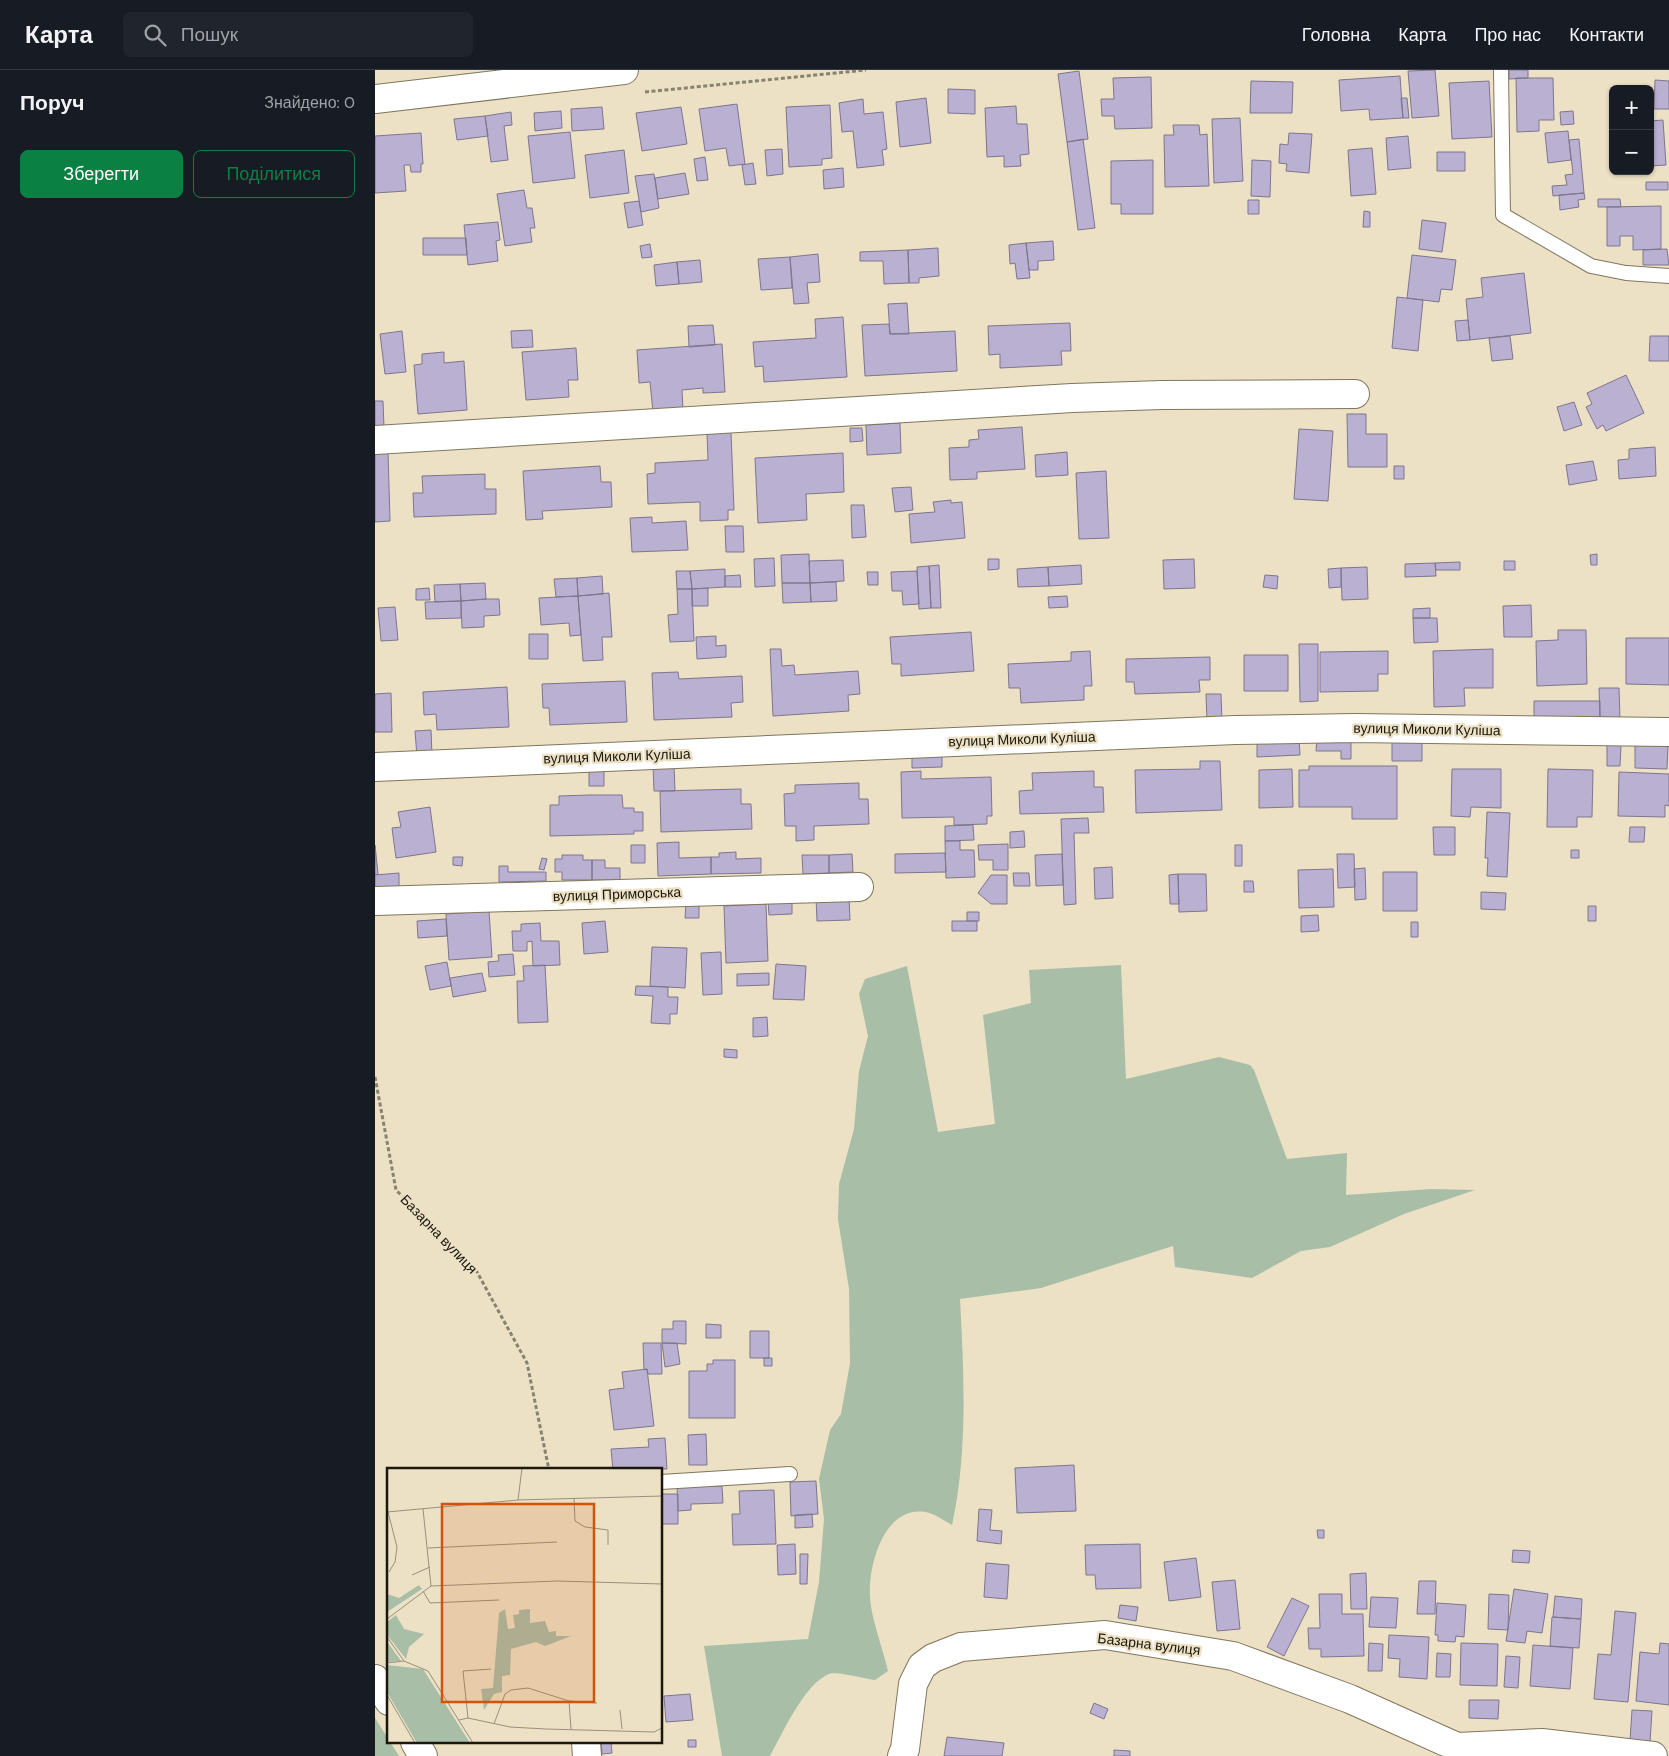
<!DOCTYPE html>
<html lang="uk">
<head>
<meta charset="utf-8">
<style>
	:root { --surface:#171b24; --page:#20242c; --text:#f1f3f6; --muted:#9ea1a6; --line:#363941; --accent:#0b8043 }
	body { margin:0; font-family:"DM Sans",sans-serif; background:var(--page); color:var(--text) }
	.controls { position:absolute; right:15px; top:15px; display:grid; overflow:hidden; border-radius:8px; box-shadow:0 1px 4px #0004 }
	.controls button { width:45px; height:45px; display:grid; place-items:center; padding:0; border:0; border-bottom:1px solid var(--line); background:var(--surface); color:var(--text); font:25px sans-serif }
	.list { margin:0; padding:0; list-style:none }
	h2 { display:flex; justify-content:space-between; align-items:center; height:65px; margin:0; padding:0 20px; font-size:21px }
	h2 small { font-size:16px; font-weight:400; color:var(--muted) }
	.actions { display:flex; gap:10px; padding:15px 20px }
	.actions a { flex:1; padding:11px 0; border:1px solid var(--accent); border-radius:8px; text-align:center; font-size:18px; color:var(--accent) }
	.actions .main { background:var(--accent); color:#fff }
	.icon { flex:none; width:28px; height:28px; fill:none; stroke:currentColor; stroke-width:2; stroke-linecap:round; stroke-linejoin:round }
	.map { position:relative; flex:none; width:1294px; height:1686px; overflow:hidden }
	header { display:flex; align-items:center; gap:30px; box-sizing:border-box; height:70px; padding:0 25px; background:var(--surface); border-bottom:1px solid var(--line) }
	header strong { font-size:24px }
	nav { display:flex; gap:28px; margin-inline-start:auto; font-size:18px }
	.search { width:350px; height:45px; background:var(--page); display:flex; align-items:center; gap:12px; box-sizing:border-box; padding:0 18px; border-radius:8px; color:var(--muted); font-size:19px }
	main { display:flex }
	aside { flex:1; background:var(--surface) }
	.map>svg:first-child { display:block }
	.green { fill:#a8bea7 }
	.building { fill:#bab0d1; stroke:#7d768f }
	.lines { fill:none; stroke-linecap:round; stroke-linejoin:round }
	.service-casing { stroke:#80765d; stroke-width:16 }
	.minor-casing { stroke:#80765d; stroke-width:30 }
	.tertiary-casing { stroke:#80765d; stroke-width:30 }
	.path { stroke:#89826e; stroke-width:3; stroke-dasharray:4 2.5; stroke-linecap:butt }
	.service { stroke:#fff; stroke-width:14 }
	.minor { stroke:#fff; stroke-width:28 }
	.tertiary { stroke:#fff; stroke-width:28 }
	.labels { text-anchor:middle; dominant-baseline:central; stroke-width:4.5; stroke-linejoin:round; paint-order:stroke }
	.street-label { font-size:14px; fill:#1b170d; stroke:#ece1c5 }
	.inset-road { fill:none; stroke:#98907b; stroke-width:1 }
	.view { fill:#d4520c; fill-opacity:0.15; stroke:#d4520c; stroke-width:2.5 }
	.inset-edge { fill:none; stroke:#1b170d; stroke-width:2.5 }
</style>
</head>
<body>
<header>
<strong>Карта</strong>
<div class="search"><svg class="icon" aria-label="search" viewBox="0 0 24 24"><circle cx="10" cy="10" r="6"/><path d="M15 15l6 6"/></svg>Пошук</div>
<nav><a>Головна</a><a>Карта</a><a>Про нас</a><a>Контакти</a></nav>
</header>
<main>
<aside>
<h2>Поруч<small>Знайдено: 0</small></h2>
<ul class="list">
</ul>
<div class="actions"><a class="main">Зберегти</a><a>Поділитися</a></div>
</aside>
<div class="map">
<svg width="1294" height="1686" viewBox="0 0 1294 1686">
	<rect width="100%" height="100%" fill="#ece1c5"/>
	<path class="green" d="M746,895l5,114 93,-22 31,8 4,5 33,89 60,-6 -1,42 85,-6 44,1 -71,24 -74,33 -29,4 -49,27 -77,-11 -2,-21 -132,42 -81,11c4,75 8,152 -8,226 -7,-4 -18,-12 -27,-13 -41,-6 -57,53 -55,85 1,21 13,52 18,74l-13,9c-10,-1 -38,-9 -46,-6 -24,9 -47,60 -59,82h-48l-18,-110 104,-7 11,-57 5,-63 -5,-40 11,-49 11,-16 9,-51 -1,-74 -11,-70 1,-35 15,-55 5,-58 9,-35 -9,-42 6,-15 42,-13 31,166 57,-8 -12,-109 48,-12 -2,-33z
		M0,1648l24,38h-24z"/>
	<path class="building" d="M1060,0l4,46 -27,2 -4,-47z
		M1134,0h19v8l-19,1z
		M704,1l9,68 -21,3 -9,-68z
		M1025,6l3,42 -33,2 -1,-11 -28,2 -2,-31z
		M776,7l1,51 -37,1 -1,-13h-12l-1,-17h13l-1,-21z
		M1141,8h37l1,42h-15v11l-22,1z
		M1280,10l14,1v28h-15z
		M876,11l42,1 -1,31h-42z
		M1114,11l3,56 -40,2 -3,-56z
		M573,19l27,1v24l-27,-1z
		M551,28l5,45 -31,4 -4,-45z
		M1026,28h6l2,20h-6z
		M488,29l1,15 19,-2 4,37 -5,1 2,15 -27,3 -4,-37 -11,1 -3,-29z
		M362,34l8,60 -16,2 -3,-18 -21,3 -6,-42z
		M455,35l2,53 -10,1v6l-33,2 -3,-60z
		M641,36l1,18h10l2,30 -9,1 1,11 -17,1v-11l-17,1 -2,-49z
		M227,37l2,22 -32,2 -1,-22z
		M306,37l6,37 -45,7 -6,-38z
		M186,41l1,17 -27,3 -1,-18z
		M1198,41l1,13 -13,1 -1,-13z
		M136,42l1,13 -8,1 4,34 -17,2 -6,-46z
		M110,46l3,20 -31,4 -3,-21z
		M865,48l3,63 -29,2 -2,-64z
		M1288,50l3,45 -16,1v-45z
		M798,55h26l1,10 7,-1 2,52 -44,1 -1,-52h10z
		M1193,61l3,29 -23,3 -3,-30z
		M195,62l5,46 -42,5 -5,-47z
		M46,63l2,31h-2v8h-10l-1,-7h-6l2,26 -31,2v-57z
		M914,63l23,1 -3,39 -23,-2 1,-7 -8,-1 1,-19 8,1z
		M1033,66l3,32 -23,2 -2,-32z
		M708,69l12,89 -17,2 -11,-88z
		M1204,69l5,54 -31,3 -1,-10 15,-1 -2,-10 8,-1 -4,-34z
		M997,78l4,46 -25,2 -3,-46z
		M407,79l1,25 -16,2 -2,-26z
		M249,80l5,43 -39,5 -5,-43z
		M1062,82h28v19h-28z
		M330,87l3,23 -11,1 -3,-22z
		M778,90v54h-32v-10h-10v-43z
		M877,90l19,1 -1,36 -19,-1z
		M378,93l3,21 -11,1 -3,-20z
		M468,98l1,19 -20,2 -1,-19z
		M310,103l4,21 -31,5 -3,-21z
		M279,104l5,34 -18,4 -6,-36z
		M1271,112h22v8h-22z
		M149,120l3,18h5l3,20h-5l2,14 -27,4 -8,-52z
		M1209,123l1,6 -7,1 1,7 -19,3 -1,-15z
		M1223,129h22l1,8h-23z
		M873,130h11v14h-11z
		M264,131l4,24 -15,3 -4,-25z
		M1286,136v43l-28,1v-14h-13v10h-13v-39z
		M989,141l6,1v15h-7z
		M1047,150l24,3 -4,29 -23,-3z
		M123,152l2,18 -4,1 2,20 -30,4 -4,-40z
		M48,168h43l1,17h-44z
		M678,171l1,19 -16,1v9h-9l-3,-27z
		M651,173l4,35 -13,1 -2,-16 -5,1 -1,-19z
		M275,174l2,13 -10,1 -2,-12z
		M563,178l1,28 -20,2v5h-10l-1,-33z
		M1292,179l2,16h-26v-15z
		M533,180l1,33 -25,1 -1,-23h-23v-9z
		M443,184l2,28 -13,1 2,20 -15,1 -4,-47z
		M1037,185l44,5 -4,30 -11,-1 -2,13 -32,-4z
		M415,187l2,31 -31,2 -3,-31z
		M325,190l2,22 -23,2 -2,-22z
		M302,192l2,22 -23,2 -2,-21z
		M1149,203l7,60 -61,7 -4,-41 17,-2 -2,-19z
		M1022,227l26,3 -5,51 -26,-3z
		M532,233l2,31h-19l-2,-30z
		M468,247l4,60 -83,5 -1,-16 -8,1 -2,-25 63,-4 -1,-19z
		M1093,250l2,20 -13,1 -2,-20z
		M695,253l1,28h-10l1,14 -62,3v-14l-11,1 -1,-29z
		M514,254l1,10 65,-3 2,40 -92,5 -3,-51z
		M338,255l2,20 -26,2 -1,-21z
		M157,260l1,17 -21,1 -1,-17z
		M27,261l4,41 -21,2 -5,-40z
		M1135,266l3,23 -21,2 -3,-23z
		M1275,266h19v25h-20z
		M347,274l3,48 -22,1v-5l-21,2 1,20 -30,2 -3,-30 -11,1 -2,-33z
		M201,278l2,32h-10l1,17 -43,3 -4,-48z
		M69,282v11l20,-2 3,49 -49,4 -4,-49 8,-1v-10z
		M1251,305l18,38 -38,18 -3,-6 -6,4 -11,-22 6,-3 -5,-11z
		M0,331h8l1,27h-9z
		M1199,332l8,23 -18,6 -7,-24z
		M972,344h19v20h21v33h-39z
		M525,353l1,30 -34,2 -1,-30z
		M647,357l3,42 -48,3v7l-27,1 -1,-32 20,-1v-7l10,-1 -1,-9z
		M475,358h12l1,13 -13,1z
		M924,359l34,2 -5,70 -34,-2z
		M356,362l3,78h-6v10l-28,1v-19l-52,2 -1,-30 8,-1v-10l53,-3 -1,-27z
		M1280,377l1,29 -37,3 -1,-19 11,-1v-10z
		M13,382l2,69 -15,1v-69z
		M692,382l1,23 -32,2 -1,-22z
		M468,383l1,39 -38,2 1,26 -49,3 -3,-65z
		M1218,391l4,19 -28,5 -3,-20z
		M225,396l1,16h10l1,25 -70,4 1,8 -17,1 -3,-49z
		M1019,396h10v13h-10z
		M731,401l3,67 -30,1 -3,-66z
		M110,404v15h11v25l-82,3 -1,-24h10l-1,-17z
		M536,417l2,23 -18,2 -3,-24z
		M576,430v3l11,-1 3,36 -54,5 -2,-29 26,-2 -2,-10z
		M476,435h13l2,32 -14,1z
		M277,447v6l34,-2 2,29 -56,2 -2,-34z
		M350,456h18l1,26h-18z
		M434,484l1,29h-28l-1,-28z
		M1222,484v11h-6l-1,-10z
		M399,488l1,28 -20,1 -1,-28z
		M613,489h11v10l-11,1z
		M819,489l1,29 -31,1 -1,-29z
		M468,490l1,21 -34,2 -1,-22z
		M1129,491h11v9h-11z
		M1085,492v8h-24l-1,-7z
		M1060,493l1,13 -31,1v-13z
		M564,495l2,43h-10l-2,-42z
		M706,495l1,19 -33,2 -1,-19z
		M554,496l2,42 -12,1 -2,-42z
		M673,497l1,19 -31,1 -1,-18z
		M992,497l1,32 -26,1 -1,-32z
		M966,498v19l-12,1 -1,-19z
		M350,499v18l-33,2 -2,-18z
		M301,501h14l2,18h-15z
		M542,501l2,33 -16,1 -1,-14h-10l-1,-19z
		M492,502h11v13h-10z
		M365,505l1,12h-16v-11z
		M890,505l13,1 -1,13 -14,-2z
		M227,506l1,18 -25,2 -1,-18z
		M202,508l1,18 -22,1 -2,-18z
		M461,512l1,19 -26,1 -1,-19z
		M110,513l1,16 -25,2 -1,-17z
		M407,513h28l1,19 -28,1z
		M85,514l1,17 -26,1 -1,-17z
		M54,518l1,12h-14v-11z
		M333,518v18h-16v-17z
		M302,519h15l2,52 -24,1 -2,-27 10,-1z
		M234,523l3,44h-10l1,23 -20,1 -5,-65z
		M203,526l3,39 -11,1 -1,-13 -28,2 -2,-27z
		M692,526l1,11 -19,1 -1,-11z
		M111,529h13l1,16 -16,1v11l-22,1 -1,-27z
		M86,531v17l-35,1 -1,-17z
		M1156,535l1,32h-28l-1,-31z
		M20,537l3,33 -17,1 -3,-33z
		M1055,538v10h-17v-9z
		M1038,548h24l1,24 -24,1z
		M1183,560h28l1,54 -50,2 -1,-45 22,-1z
		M596,562l3,39 -73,5v-12h-9l-2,-27z
		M154,564h19v25h-19z
		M341,566v10l10,-1v12l-29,2 -1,-22z
		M1251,568h43v47l-43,-1z
		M924,574h19v57l-18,1z
		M395,579h11l1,17 12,-1 1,10 63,-4 2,23 -12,1 1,16 -76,5z
		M1118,579v39h-29l1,18 -31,1 -1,-56z
		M715,581l2,35h-8v14l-63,3 -1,-15h-11l-1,-24 63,-3v-9z
		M1013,581v23h-10v17l-58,1v-40z
		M869,585h44v36h-44z
		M835,587v23h-11l1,12 -65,2 -1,-12h-8v-23z
		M303,602l1,7 63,-3 1,26 -12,1 1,14 -78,3 -2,-47z
		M250,611l2,41 -77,3 -1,-17h-6l-1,-24z
		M132,617l2,40 -72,3 -1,-16 -12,1 -1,-23z
		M1224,618h20l1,31h-20z
		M16,623l1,39h-17v-38z
		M831,624h15l1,28h-15z
		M1159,631h66v17h-66z
		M56,660l1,26 -15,1 -2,-26z
		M924,668l1,17 -43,2v-17z
		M942,669h34v20h-10v-8h-25z
		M1017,671h30v20h-30z
		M1232,675h14l-1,21h-13z
		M1260,675l33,1 -1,23 -32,-1z
		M567,682v15l-30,1v-14z
		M825,691h20l2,49 -86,3 -1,-43 65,-1z
		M299,694l1,27h-21l-1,-26z
		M934,696h88v53h-45v-12h-53v-37h10z
		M214,698h15v18h-15z
		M917,699l1,38 -34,1v-38z
		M1077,699h49v39l-30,-1 -1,10 -19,-1z
		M1173,699l45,1 -1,47h-15v10h-30z
		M546,701v8l70,-2 1,39h-5v8l-33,1v-8l-52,1 -1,-46z
		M719,701v16h9l1,25 -84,2 -1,-23 14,-1 -1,-17z
		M1244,702l50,2v32l-4,-1v12l-47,-1z
		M484,713v16h9l1,25 -55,2v14l-18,1v-15h-11l-1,-32 11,-1v-8z
		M366,719v15h10l1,25 -91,3 -1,-41z
		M214,725h33l1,13h11v4h9v19h-9v3l-84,2v-31h9v-9z
		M55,737l6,45 -40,6 -4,-30 9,-1 -3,-15z
		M1112,742l23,1 -3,64 -20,-1 1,-18h-3z
		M713,748l1,15h-15l2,71 -12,1 -3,-86z
		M598,755l1,15 -29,1v-15z
		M1058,757h22v28h-21z
		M1255,757h15l-1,15h-15z
		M649,761l1,16 -15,1v-16z
		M570,771h15v9h14l1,27 -29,1z
		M304,772v16l32,-1v17l-53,2 -1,-33z
		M633,774v26h-15v-10h-14l-1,-15z
		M0,775l3,29 -3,1z
		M256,775h14v18h-14z
		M860,775h7v21h-7z
		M1196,780h8v8h-8z
		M361,782v7l25,-1v15l-50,1v-17h8v-4z
		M570,783l1,19 -51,1v-19z
		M477,784l1,18 -24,1v-18z
		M687,784l1,31 -27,1 -1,-31z
		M962,784h17l1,33 -17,1z
		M187,785h21v5h9v20h-30v-8h-7v-13h7z
		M427,785h27v18l-26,1z
		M78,787h10l-1,9 -9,-1z
		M167,788l5,1 -3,11 -5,-1z
		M217,790h13v8h15v12h-28z
		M124,796h9v6h38v9l-47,1z
		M737,797l1,31 -18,1 -1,-31z
		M990,798l1,31 -11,1 -1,-31z
		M958,799l1,38 -35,1 -1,-38z
		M1008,802h34v39h-34z
		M24,803v15l-24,1v-14z
		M638,803h16l1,13h-16z
		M803,804h28l1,37 -28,1z
		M803,804l1,30h-9l-1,-29z
		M616,805h16v29h-16l-13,-11z
		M869,811h9l1,11h-10z
		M1106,822l25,1 -1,17 -24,-1z
		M441,828h33l1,22 -33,1z
		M393,830h24v14l-23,1z
		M311,833l13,1v14h-14z
		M391,834l2,57 -42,2 -2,-57z
		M1213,836h8v15h-8z
		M114,841l3,46 -43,3 -3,-46z
		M592,842h12v9h-12z
		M943,845l1,16 -18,1v-16z
		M71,849l1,17 -29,2 -1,-17z
		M230,851l3,31 -24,2 -2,-31z
		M577,851h25v10h-25z
		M1036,852h7v15h-7z
		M165,853l1,18h18l1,24 -27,1 -1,-25 -5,1v9h-14l-1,-20h9v-7z
		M277,877l35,1 -2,40 -35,-2z
		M346,882l1,42 -19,1 -2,-42z
		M138,884l2,21 -26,2 -1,-15 11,-1 -1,-6z
		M72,892l4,24 -21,4 -5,-24z
		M401,894l30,2 -2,34 -31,-1z
		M170,895l3,57 -30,1 -1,-42h7l-1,-15z
		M107,903l4,18 -33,6 -3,-19z
		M394,903v12l-32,1v-12z
		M261,916l32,1v10h10l-1,17h-7v10l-19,-1 2,-27 -18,-1z
		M392,947l1,19 -15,1v-19z
		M349,979l13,1v8l-13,-1z
		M298,1251h13v23l-24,-1v-14h11z
		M331,1254l15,1v13h-15z
		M375,1261h19v27h-19z
		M268,1273h18l1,31h-14l-1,-5 -3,1z
		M287,1273h15l3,21 -15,3z
		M389,1288h8v8h-8z
		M338,1290h22v58h-46v-47h18v-7h6z
		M272,1299l7,57 -40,4 -5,-40 15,-2 -2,-16z
		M331,1364l1,31h-18l-1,-30z
		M290,1368l2,31 -54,1 -2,-21 38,-2 -1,-8z
		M699,1395l2,46 -59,2 -2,-45z
		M441,1411l2,33 -27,2 -1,-34z
		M347,1416l1,17 -32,1v6l-13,1 -1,-24z
		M399,1420l2,54 -43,1 -1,-31h8l-1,-23z
		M286,1424h17v30h-17z
		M604,1439l13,1 -2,20 12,1 -1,13 -24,-3z
		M437,1444l1,13 -18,1v-13z
		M942,1460h7v8h-6z
		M420,1474l1,30 -18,1 -1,-30z
		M765,1474l1,44 -45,1 -1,-14h-9l-1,-30z
		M1138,1480l17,1 -1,12 -17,-1z
		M425,1484h8l-1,30h-7z
		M821,1488l5,39 -32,4 -5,-39z
		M611,1493l23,2 -2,34 -23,-2z
		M991,1503l1,36h-16l-1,-35z
		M860,1510l5,49 -23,2 -5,-49z
		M1044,1511h17l-1,33h-18z
		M1139,1519l34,5 -6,39 -15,-2 -2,12 -19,-2z
		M944,1524h23v20h21l1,42 -43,1v-8h-12l-1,-21h12z
		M1114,1524l20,1 -1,35 -20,-1z
		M1180,1526l27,3 -1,20 -28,-2z
		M996,1527l27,1 -2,30 -27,-1z
		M917,1528l17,8 -25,50 -17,-9z
		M1062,1533l29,2 -2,32 -8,-1 -1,6 -17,-1v-6h-3z
		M745,1535l18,2 -2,14 -18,-3z
		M1240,1541l21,2 -8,89 -34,-3 4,-45 13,1z
		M1177,1547l29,2 -2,29 -29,-2z
		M1014,1565l40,2 -2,42 -28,-2 1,-18 -12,-1z
		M994,1573l14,1 -1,27h-14z
		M1086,1573l37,1 -1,42 -37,-1z
		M1285,1573l9,1v61l-33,-4 4,-49 19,2z
		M1158,1575l40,3 -3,41 -40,-3z
		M1062,1583l14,1 -1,23h-14z
		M1131,1586l14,1 -2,31 -14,-1z
		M315,1624l3,26 -27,2 -2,-26z
		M1094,1630h30l-1,19 -29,-1z
		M719,1633l14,6 -4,10 -14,-6z
		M1257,1640l20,1 -2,31 -20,-1z
		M572,1667l57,6 -2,13h-58z
		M313,1670h8v7h-8z
		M226,1672h10l1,11 -10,1z
		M739,1680l16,1v5h-16z"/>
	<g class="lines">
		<defs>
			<path id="service" d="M1126,0l2,145 88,51 35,7 43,3
				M286,1412l129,-8"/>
			<path id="minor" d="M0,370l697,-42 90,-3 193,-1
				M0,697l860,-37 119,-2 315,4
				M0,831l484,-14
				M0,1609l14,22
				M40,1672l8,14
				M211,1672l1,14
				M527,1686l3,-7 8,-65 9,-18 11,-8 28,-11 144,-12 128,21 117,43 107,48 85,-4 111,13"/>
			<path id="tertiary" d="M0,29l249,-29"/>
		</defs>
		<use href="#service" class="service-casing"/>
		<use href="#minor" class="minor-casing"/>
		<use href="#tertiary" class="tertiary-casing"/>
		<path class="path" d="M270,22l221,-22
			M0,1007l21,113 81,82 50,91 22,107"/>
		<use href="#service" class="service"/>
		<use href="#minor" class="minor"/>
		<use href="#tertiary" class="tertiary"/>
	</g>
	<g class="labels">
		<g class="street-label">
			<text transform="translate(1052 659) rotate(1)">вулиця Миколи Куліша</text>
			<text transform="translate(647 669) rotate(-2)">вулиця Миколи Куліша</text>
			<text transform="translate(242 686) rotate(-2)">вулиця Миколи Куліша</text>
			<text transform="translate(242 824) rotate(-2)">вулиця Приморська</text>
			<text transform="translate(64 1164) rotate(46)">Базарна вулиця</text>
			<text transform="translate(774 1574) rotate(7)">Базарна вулиця</text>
		</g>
	</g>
	<g transform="translate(12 1398)">
		<rect width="275" height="275" fill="#ece1c5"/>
		<path d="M32,117l3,4 -35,23v-18l12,4zM118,141l3,20 7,-1 -2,-13 6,-1v-4l11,-1v14l15,-2 4,11 7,-1v5h15l-26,10 -9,-4 -25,7 -1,26 -8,1v16l-8,2 -10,16 -3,-21 12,-1 6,-75zM9,147l8,14 20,5 -15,13 -3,12 -19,-24v-13zM0,173l1,2 13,18 -14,1zM0,197l36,4 47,74h-53l-30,-51z" fill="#a8bea7"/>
		<path class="inset-road" d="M187,30l1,23 10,6 23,3v15M131,32l4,-32M36,41l8,77M0,44l131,-12 144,-4M1,44l9,35 -2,15 -6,10M41,80l129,-6M25,107l18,-8M44,118l126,-5 105,3M36,123l7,12 69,-3M0,151l44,-33M0,169l17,24 24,10 45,72M0,195l17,-2M0,227l28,48M182,233l2,28M233,242l2,19M81,250l-5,-47 28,-2M72,252l9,-2 42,9 36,2 108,3 8,-4M107,256l11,-30 6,-4 17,-2 41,13 28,2"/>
		<path class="view" d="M55,36h152v198h-152z"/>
		<rect width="275" height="275" class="inset-edge"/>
	</g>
</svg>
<div class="controls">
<button>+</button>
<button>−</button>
</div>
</div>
</main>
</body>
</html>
